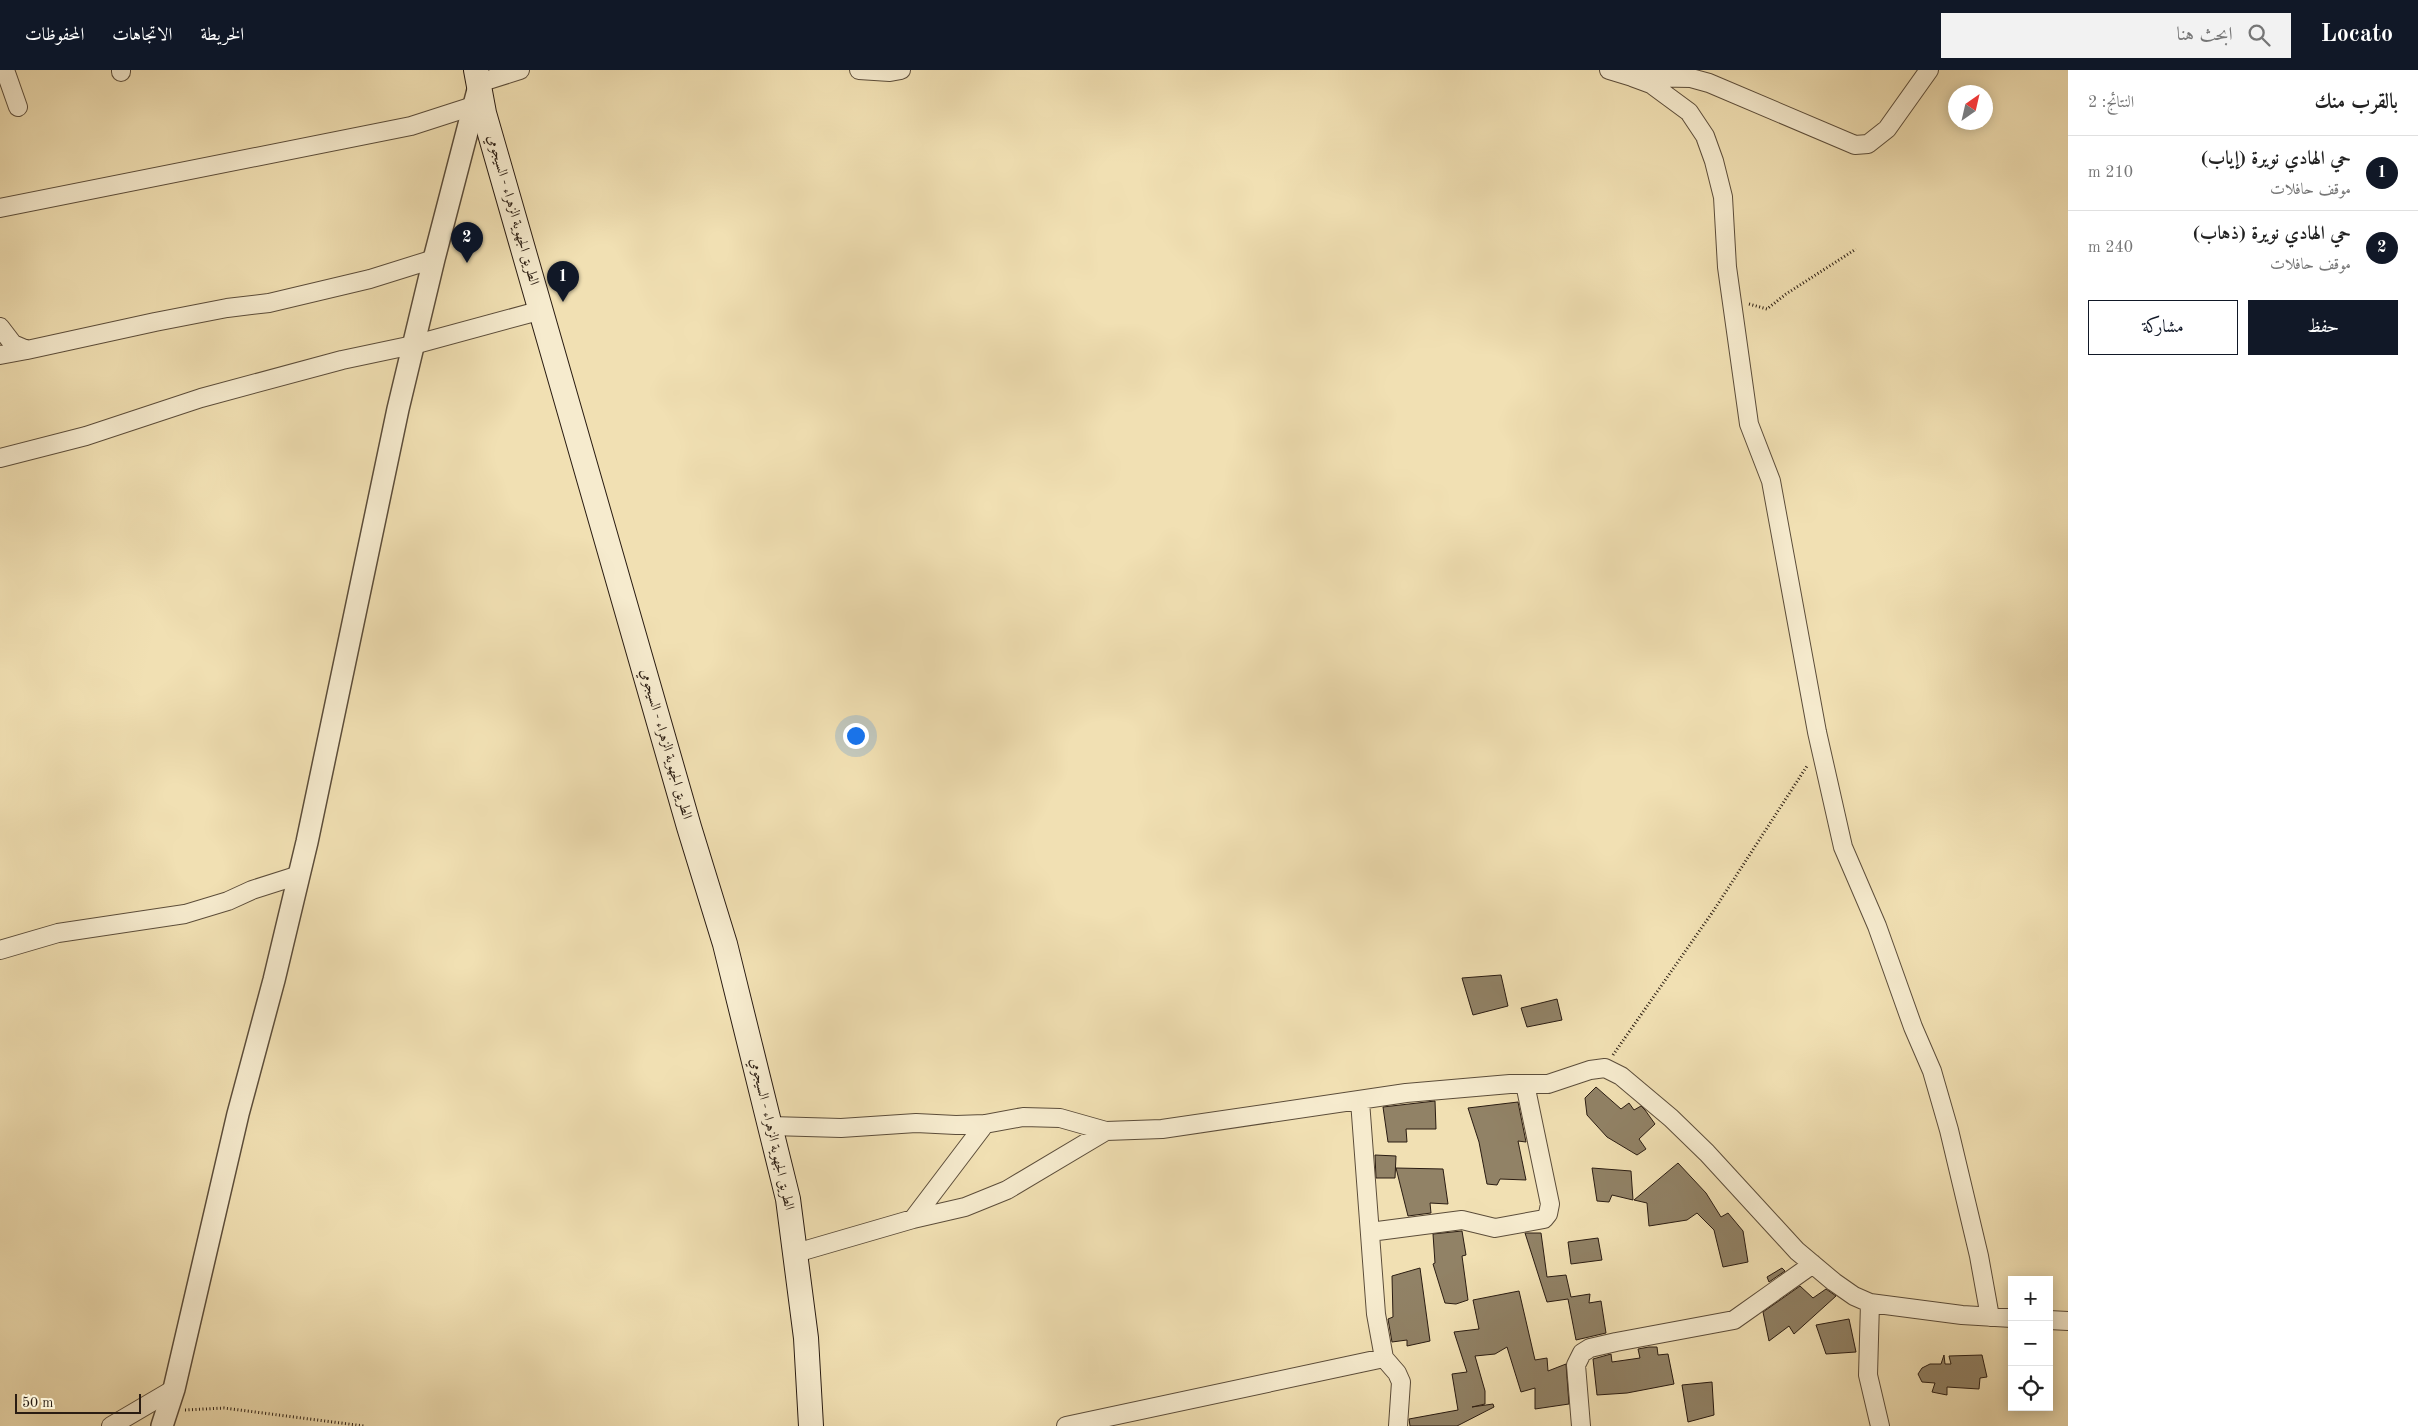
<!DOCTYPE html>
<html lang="ar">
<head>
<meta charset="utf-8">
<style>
	:root { --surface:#fff; --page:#f2f2f2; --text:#222; --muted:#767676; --line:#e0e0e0; --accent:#111827 }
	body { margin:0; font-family:"Old Standard TT",Amiri,serif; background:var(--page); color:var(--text); direction:rtl }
	.controls { position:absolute; right:15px; bottom:15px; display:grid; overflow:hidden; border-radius:0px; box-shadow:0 2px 12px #0003 }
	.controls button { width:45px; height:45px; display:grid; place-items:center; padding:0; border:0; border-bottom:1px solid var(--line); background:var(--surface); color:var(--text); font:25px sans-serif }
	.compass { position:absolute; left:1948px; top:15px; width:45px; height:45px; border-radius:50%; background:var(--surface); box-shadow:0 2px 12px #0003; rotate:34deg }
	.scale { position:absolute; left:15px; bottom:12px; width:126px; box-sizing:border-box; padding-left:5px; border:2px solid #2a1c12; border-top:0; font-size:14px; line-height:18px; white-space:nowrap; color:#2a1c12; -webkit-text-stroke:4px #f6ebce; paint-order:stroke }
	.you { position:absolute; left:855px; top:665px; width:18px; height:18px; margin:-12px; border:4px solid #fff; border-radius:50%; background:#1a73e8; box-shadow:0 0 0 8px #1a73e833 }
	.badge { display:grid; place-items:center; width:32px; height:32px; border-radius:50%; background:var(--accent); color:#fff; font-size:16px; font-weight:700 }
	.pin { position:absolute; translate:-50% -41px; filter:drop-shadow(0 1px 2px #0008) }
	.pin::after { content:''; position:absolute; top:26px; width:18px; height:15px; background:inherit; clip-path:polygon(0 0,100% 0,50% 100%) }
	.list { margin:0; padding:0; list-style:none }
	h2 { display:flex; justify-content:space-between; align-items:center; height:65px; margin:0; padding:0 20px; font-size:21px }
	h2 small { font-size:16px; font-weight:400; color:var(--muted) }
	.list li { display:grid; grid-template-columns:32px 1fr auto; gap:15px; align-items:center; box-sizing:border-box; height:75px; padding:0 20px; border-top:1px solid var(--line) }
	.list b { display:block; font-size:19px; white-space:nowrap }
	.list p { margin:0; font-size:16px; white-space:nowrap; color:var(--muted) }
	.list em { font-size:16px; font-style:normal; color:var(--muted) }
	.actions { display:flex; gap:10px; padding:15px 20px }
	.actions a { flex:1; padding:11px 0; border:1px solid var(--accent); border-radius:0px; text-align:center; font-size:18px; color:var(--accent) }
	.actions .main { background:var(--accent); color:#fff }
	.icon { flex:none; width:28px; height:28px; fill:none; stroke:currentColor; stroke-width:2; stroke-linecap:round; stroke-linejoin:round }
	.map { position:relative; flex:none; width:2068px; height:1356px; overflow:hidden; direction:ltr }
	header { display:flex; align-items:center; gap:30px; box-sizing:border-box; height:70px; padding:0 25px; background:var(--accent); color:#fff }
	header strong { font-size:24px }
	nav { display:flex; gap:28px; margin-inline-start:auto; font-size:18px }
	.search { width:350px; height:45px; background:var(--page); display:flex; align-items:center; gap:12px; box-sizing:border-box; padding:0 18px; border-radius:0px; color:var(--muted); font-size:19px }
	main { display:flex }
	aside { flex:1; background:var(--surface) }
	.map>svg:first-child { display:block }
	.building { fill:#918266; stroke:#2a1c12 }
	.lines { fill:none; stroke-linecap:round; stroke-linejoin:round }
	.minor-casing { stroke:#5c4d3a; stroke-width:20 }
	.tertiary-casing { stroke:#5c4d3a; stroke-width:24 }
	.secondary-casing { stroke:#2a1c12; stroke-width:26 }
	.path { stroke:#2a1c12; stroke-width:3; stroke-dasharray:1 2.5; stroke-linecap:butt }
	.minor { stroke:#f6ebce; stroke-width:18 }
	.tertiary { stroke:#f6ebce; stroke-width:21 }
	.secondary { stroke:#f6ebce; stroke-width:24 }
	.labels { text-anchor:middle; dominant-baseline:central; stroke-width:4.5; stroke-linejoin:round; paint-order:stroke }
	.street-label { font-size:14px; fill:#2a1c12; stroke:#f6ebce }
</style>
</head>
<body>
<header>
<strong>Locato</strong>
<div class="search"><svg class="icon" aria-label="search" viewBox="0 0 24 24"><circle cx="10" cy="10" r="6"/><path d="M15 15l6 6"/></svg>ابحث هنا</div>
<nav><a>الخريطة</a><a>الاتجاهات</a><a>المحفوظات</a></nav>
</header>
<main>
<aside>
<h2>بالقرب منك<small>النتائج: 2</small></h2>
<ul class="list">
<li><span class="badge">1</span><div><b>حي الهادي نويرة (إياب)</b><p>موقف حافلات</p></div><em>210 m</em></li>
<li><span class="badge">2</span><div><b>حي الهادي نويرة (ذهاب)</b><p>موقف حافلات</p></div><em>240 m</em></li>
</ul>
<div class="actions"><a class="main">حفظ</a><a>مشاركة</a></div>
</aside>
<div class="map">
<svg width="2068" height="1356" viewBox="0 0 2068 1356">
	<rect width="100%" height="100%" fill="#f1e0b3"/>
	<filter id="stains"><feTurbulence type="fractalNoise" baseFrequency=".004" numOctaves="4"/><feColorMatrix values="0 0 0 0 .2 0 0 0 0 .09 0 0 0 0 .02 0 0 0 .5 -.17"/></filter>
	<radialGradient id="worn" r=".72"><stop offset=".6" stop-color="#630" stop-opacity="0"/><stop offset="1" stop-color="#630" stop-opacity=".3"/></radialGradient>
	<path class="building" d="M1501,905l7,31 -35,9 -11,-37z
		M1557,929l5,21 -35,7 -6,-19z
		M1596,1017l25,22 8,-6 5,7 7,-4 4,4 10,14 -16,15 7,10 -9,6 -30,-18 -20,-22 -2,-17z
		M1435,1031l1,28h-30l1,13h-19l-5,-35z
		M1518,1032l8,40 -8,-1 8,39 -26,-1 -3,6 -10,-1 -8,-42 -11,-34z
		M1375,1085l21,1 -1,22h-19z
		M1678,1093l28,30 15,24 7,-4 15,18 5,31 -25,5 -9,-37 -17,-17 -10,7 -38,6 -2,-23 -13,-3z
		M1396,1098l47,1 5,35 -18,-1 1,10 -23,3z
		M1592,1098l39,3 2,29 -21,-5 -3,7 -12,-1z
		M1462,1161l4,24 -4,1 6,44 -12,4 -11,-1 -12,-39 2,-1 -2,-29z
		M1525,1163h16l6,44 19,-2 5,22 19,-3 -1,9 12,-2 5,32 -30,7 -8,-41 -21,3z
		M1598,1168l4,22 -31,4 -3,-22z
		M1420,1198l10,73 -23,5v-6l-15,2 -4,-23 5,-2 -1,-41z
		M1782,1198l3,3 -16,11 -2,-5z
		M1800,1216l13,12 13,-9 10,7 -42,38 -5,-8 -20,15 -6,-29z
		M1519,1221l16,69 12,-2 1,13 18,-7 3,40 -34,5v-21l-14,4 -14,-45 -12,7 -20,2 10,35v13l-13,3 21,-3 1,3 -37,19h-47l-1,-7 49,-9 -6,-36 15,-2 -13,-40 25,-3 -6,-29z
		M1849,1249l7,33 -30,2 -10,-29z
		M1649,1277h8l1,8 10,-1 6,30 -47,9 -30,2 -4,-36 18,-5 1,8 28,-4 -2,-9z
		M1944,1285l1,9h6l-2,-8 33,-1 5,22 -7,1 -1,11 -32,-2v8l-15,-3 3,-9 -13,-1 -4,-8 4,-6 8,-4h11z
		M1712,1312l2,33 -26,7 -6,-37z"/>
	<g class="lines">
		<defs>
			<path id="minor" d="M5,0l13,37
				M859,0l31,2 11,-2
				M1609,0l23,7 59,1 18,5 146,62 13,-1 19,-15 42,-59
				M121,2v-2
				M1632,7l19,7 38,28 16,24 9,25 9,36 4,70 22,157 22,57 46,251 26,115 34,79 36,101 19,44 17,59 30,126 11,61
				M479,13l41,-13
				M0,138l411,-82 62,-20
				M0,257l13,17 14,6 128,-28 72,-14 42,-5 101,-24 64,-20
				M0,285l27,-5
				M0,388l86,-22 115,-38 141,-38 71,-15 129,-35
				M0,880l58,-17 127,-19 43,-13 24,-11 47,-15
				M1360,1031l16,213 8,44 13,15 4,9 -3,44
				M771,1056l70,2 75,-5 40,2 29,-1 38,-7 37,1 46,13 56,-2 244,-36 104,-9h38l42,-14 15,-2 16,8 50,42 36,35 90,98 37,31 20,14 16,7 92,12 50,3
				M913,1149l72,-95
				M1370,1162l92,-12 33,8 49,-9 4,-5 2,-10 -25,-120
				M796,1183l117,-34 52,-12 42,-17 99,-59
				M1870,1233l-2,72 12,51
				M2049,1250l19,1
				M111,1356l63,-37
				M1066,1356l318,-68
				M1581,1356l-5,-61 6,-12 8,-5 26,-6 118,-22 79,-56"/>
			<path id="tertiary" d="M162,1356l12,-37 64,-275 36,-134 33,-138 91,-433 36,-150 45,-173"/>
			<path id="secondary" d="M476,0l8,43 205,714 36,117 63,255 18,139 5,88"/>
		</defs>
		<use href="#minor" class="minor-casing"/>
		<use href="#tertiary" class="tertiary-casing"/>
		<use href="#secondary" class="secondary-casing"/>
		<path class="path" d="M1749,234l18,5 19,-15 70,-45
			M1613,985l101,-145 93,-144
			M185,1340l39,-2 140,18"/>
		<use href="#minor" class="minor"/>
		<use href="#tertiary" class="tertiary"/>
		<use href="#secondary" class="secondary"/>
	</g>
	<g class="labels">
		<g class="street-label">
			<text transform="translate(513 140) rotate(74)">الطريق الجهوية الزهراء - السيجومي</text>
			<text transform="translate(666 674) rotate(74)">الطريق الجهوية الزهراء - السيجومي</text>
			<text transform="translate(772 1064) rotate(77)">الطريق الجهوية الزهراء - السيجومي</text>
		</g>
	</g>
	<rect width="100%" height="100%" filter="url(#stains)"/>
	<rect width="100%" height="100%" fill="url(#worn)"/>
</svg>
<div class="controls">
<button>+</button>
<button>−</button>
<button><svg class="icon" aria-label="locate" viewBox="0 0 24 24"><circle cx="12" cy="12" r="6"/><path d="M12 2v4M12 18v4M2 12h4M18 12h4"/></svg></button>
</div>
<svg class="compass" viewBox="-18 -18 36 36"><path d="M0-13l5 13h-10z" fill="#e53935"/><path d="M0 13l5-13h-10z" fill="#767676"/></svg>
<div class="scale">50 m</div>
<div class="you"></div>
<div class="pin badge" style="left:563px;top:232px">1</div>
<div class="pin badge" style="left:467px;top:193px">2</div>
</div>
</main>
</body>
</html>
